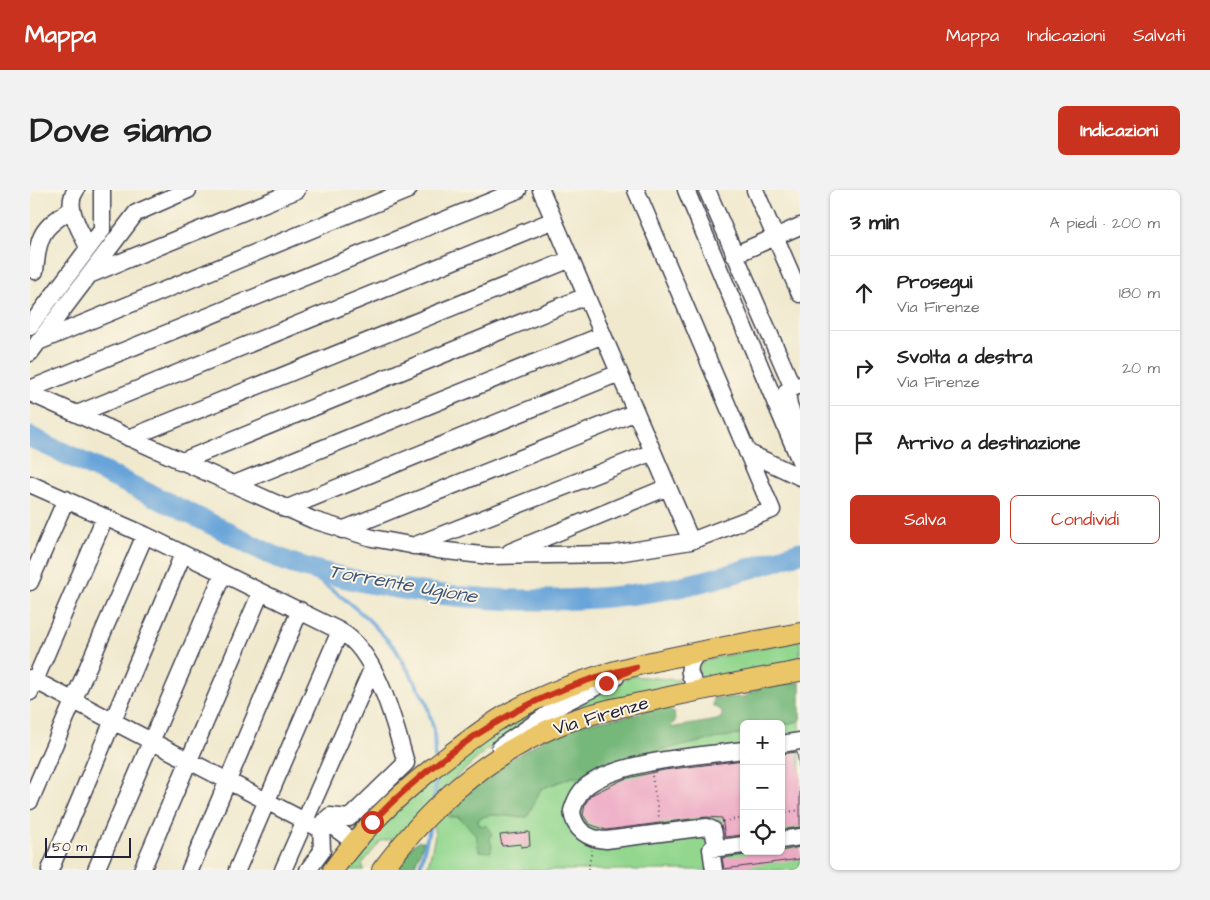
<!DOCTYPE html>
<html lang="it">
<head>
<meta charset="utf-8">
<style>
	:root { --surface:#fff; --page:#f2f2f2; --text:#222; --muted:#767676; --line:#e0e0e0; --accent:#c8321e }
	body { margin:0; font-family:"Architects Daughter",sans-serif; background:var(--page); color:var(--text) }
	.controls { position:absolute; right:15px; bottom:15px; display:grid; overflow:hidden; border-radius:8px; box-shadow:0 1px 4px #0004 }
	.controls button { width:45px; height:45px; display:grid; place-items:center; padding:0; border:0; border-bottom:1px solid var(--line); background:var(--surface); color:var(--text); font:25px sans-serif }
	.scale { position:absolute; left:15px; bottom:12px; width:86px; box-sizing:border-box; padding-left:5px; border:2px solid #22223b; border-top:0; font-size:14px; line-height:18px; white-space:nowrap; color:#22223b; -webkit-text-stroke:4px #fcf5e5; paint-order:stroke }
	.stop { position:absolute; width:15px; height:15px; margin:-11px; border:4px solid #c8321e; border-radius:50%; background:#fff }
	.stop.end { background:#c8321e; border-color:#fff; box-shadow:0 1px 5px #0008 }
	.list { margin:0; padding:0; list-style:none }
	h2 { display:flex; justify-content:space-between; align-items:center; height:65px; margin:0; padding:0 20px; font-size:21px }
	h2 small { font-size:16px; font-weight:400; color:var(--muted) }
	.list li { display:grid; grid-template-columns:32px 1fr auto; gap:15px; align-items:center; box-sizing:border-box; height:75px; padding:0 20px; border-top:1px solid var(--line) }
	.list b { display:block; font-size:19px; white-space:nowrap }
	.list p { margin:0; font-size:16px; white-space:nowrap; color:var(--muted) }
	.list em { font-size:16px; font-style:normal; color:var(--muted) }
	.actions { display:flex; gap:10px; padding:15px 20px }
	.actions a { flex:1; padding:11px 0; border:1px solid var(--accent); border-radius:8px; text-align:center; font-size:18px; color:var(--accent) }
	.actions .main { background:var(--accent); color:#fff }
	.icon { flex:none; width:28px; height:28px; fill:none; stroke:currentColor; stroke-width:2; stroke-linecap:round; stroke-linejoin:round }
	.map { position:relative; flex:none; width:770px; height:680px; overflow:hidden; border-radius:8px }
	header { display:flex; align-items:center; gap:30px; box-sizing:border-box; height:70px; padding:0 25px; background:var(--accent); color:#fff }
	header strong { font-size:24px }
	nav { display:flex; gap:28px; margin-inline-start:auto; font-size:18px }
	.intro { display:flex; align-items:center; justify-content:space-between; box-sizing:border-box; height:120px; padding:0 30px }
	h1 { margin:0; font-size:35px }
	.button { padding:12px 22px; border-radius:8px; background:var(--accent); color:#fff; font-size:18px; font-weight:700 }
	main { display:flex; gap:30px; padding:0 30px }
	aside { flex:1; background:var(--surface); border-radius:8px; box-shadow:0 1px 4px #0004 }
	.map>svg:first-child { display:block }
	.green { fill:#93d78f; stroke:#5a7c65 }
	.forest { fill:#76b87a; stroke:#4c6d5a }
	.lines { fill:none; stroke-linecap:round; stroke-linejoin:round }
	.stream { stroke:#68a4d9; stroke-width:4 }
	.river { stroke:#68a4d9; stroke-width:21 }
	.building { fill:#eda9c4 }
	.minor-casing { stroke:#414051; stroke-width:19 }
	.major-casing { stroke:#414051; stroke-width:22 }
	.path { stroke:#414051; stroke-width:2; stroke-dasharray:1 4; stroke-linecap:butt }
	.minor { stroke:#fff; stroke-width:16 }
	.major { stroke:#eac669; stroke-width:20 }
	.route { stroke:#c8321e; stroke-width:6 }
	.labels { text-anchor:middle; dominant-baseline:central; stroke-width:4; stroke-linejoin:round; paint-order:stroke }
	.street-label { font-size:19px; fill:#22223b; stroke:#fcf5e5 }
	.water-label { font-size:20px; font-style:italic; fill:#3e567a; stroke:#fcf5e5 }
</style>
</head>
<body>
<header>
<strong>Mappa</strong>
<nav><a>Mappa</a><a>Indicazioni</a><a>Salvati</a></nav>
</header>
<div class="intro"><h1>Dove siamo</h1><a class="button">Indicazioni</a></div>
<main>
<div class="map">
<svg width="770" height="680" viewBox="0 0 770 680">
	<rect width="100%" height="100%" fill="#fcf5e5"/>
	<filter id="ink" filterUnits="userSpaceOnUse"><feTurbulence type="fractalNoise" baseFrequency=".02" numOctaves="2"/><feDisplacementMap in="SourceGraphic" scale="10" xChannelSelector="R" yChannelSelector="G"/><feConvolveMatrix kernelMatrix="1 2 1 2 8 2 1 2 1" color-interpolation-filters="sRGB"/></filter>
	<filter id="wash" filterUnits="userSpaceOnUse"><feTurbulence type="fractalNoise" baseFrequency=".0096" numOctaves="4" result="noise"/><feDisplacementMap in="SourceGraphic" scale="20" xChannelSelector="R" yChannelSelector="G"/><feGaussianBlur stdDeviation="1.12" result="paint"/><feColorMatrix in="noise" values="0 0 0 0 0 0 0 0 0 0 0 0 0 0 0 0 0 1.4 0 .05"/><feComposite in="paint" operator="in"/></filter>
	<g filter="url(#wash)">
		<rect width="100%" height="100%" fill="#f0e9ce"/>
		<path class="green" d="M770,450v23l-98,17 -3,-5v-10l10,-6z
			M602,486l47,4v8l-135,33z
			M533,504l-80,59 -40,36 -45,49 -17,3 -19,23 2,6h-24l29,-37 96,-85z
			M770,526v154h-373l8,-34 -2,-14 12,-15 23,18 97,-52 49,-19 130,-26v123h37v-127z"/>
		<path class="forest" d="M770,492v39l-19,4 -37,-1v9l-116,24 -10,6 -10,-2 -8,9 -13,2 -4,6 -11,-1 -31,12 -14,28c-15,2 -37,-7 -49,3l1,5 8,1 5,6 -2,9 2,4 -1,7 -12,-1 -3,-16 -17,-18h-11l-3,-10 28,-25 93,-56 69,-11 20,-8 13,2 6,3 1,9 -5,7 47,-8 5,-3v-6l-9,-5v-8l32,-1c16,-14 35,-11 55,-15z
			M388,651h6l-11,29h-18l18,-25z"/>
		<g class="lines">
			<path class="stream" d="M266,374l46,33 26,22 27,29 31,53 8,29 1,27
				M404,609l3,-25
				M389,680l11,-44"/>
			<path class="river" d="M0,247c61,29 122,58 183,88 26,12 57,32 84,40 120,36 259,46 382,22 41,-9 82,-21 121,-35"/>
		</g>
		<g id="blocks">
			<path class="building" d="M767,562l3,21v54l-19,3v-76z
				M714,570l-2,75 -17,2 -3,-19 -16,-1 -100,13 -17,-6 -6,-9 2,-11 6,-9 33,-16 40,-9z
				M499,642l1,14 -9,1v-3l-19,2 -2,-11z
				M770,657v12l-76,10 -2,-11 23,-3 6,-4h30z"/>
		</g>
	</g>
	<g filter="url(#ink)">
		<use href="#blocks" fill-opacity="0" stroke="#414051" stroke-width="1"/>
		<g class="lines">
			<defs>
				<path id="minor" d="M46,0c-13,16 6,42 12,58
					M511,0l150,351
					M656,0l114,271
					M677,0l86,198 7,-3
					M725,0l45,104
					M704,65l66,-29
					M5,81c4,-36 5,-42 37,-62
					M59,85l208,-85
					M0,136l72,-96v-40
					M8,152l370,-152
					M0,163l106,-140 52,-23
					M763,198l-6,3 2,15 11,27
					M0,199l488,-199
					M0,203l283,127 59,18 66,12 52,6 122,-2 79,-13 81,-31 -136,-320
					M47,224l477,-194
					M99,248l442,-179
					M717,262l53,25
					M150,272l406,-166
					M0,294l115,51 195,96c37,20 55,94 66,132l-57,55 -19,-2 -9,9 1,26 -14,19
					M202,295l371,-150
					M255,319l334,-136
					M312,340l294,-118
					M383,356l240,-94
					M480,362l158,-65
					M0,392l36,-83
					M668,463c-13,12 -10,25 2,37
					M0,488l292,152 9,-5 23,17
					M0,502l75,-175
					M751,554l19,-3
					M470,557l64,-44 52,-26
					M0,611l115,-266
					M751,650l19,-3
					M687,658l-4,-18 -6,-3 -101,13c-18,-1 -32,-10 -34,-29 3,-10 7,-20 16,-26 34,-25 112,-29 156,-35
					M20,680l133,-316
					M66,680l127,-296
					M112,680l119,-278
					M160,680l110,-260
					M207,680l103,-239
					M253,680l89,-201
					M684,680l-3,-21 33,-4"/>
				<path id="major" d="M303,680c28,-40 62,-72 100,-102 26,-20 51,-41 80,-57 84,-46 193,-60 287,-78
					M352,680c47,-62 98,-109 170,-142 33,-14 68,-21 103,-28 48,-11 96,-20 145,-29"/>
			</defs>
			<use href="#minor" class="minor-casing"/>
			<use href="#major" class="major-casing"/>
			<path class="path" d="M622,586l7,42
				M751,623l19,-3
				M693,631l21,-3
				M558,680l4,-20"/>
			<use href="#minor" class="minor"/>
			<use href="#major" class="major"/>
		</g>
	</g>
	<g class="lines" filter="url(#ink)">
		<path class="route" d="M342,632c73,-75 161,-133 264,-155l-30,16"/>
	</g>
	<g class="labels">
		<g class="street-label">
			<text transform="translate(571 526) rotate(-16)">Via Firenze</text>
		</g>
		<g class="water-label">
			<text transform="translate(373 394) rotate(10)">Torrente Ugione</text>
		</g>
	</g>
</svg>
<div class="controls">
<button>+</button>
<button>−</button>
<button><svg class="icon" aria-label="locate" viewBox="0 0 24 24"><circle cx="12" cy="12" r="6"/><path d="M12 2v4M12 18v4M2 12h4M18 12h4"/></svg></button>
</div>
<div class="scale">50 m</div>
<div class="stop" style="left:342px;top:632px"></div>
<div class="stop end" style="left:576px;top:493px"></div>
</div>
<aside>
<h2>3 min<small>A piedi · 200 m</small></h2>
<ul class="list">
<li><svg class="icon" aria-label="ahead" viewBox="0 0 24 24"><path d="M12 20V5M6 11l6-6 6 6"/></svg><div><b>Prosegui</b><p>Via Firenze</p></div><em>180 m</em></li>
<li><svg class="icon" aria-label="right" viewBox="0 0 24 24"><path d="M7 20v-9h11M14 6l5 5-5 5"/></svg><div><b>Svolta a destra</b><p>Via Firenze</p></div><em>20 m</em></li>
<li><svg class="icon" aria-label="arrive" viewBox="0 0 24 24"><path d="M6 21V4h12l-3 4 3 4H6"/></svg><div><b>Arrivo a destinazione</b></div></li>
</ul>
<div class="actions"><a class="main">Salva</a><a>Condividi</a></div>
</aside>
</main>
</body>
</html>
